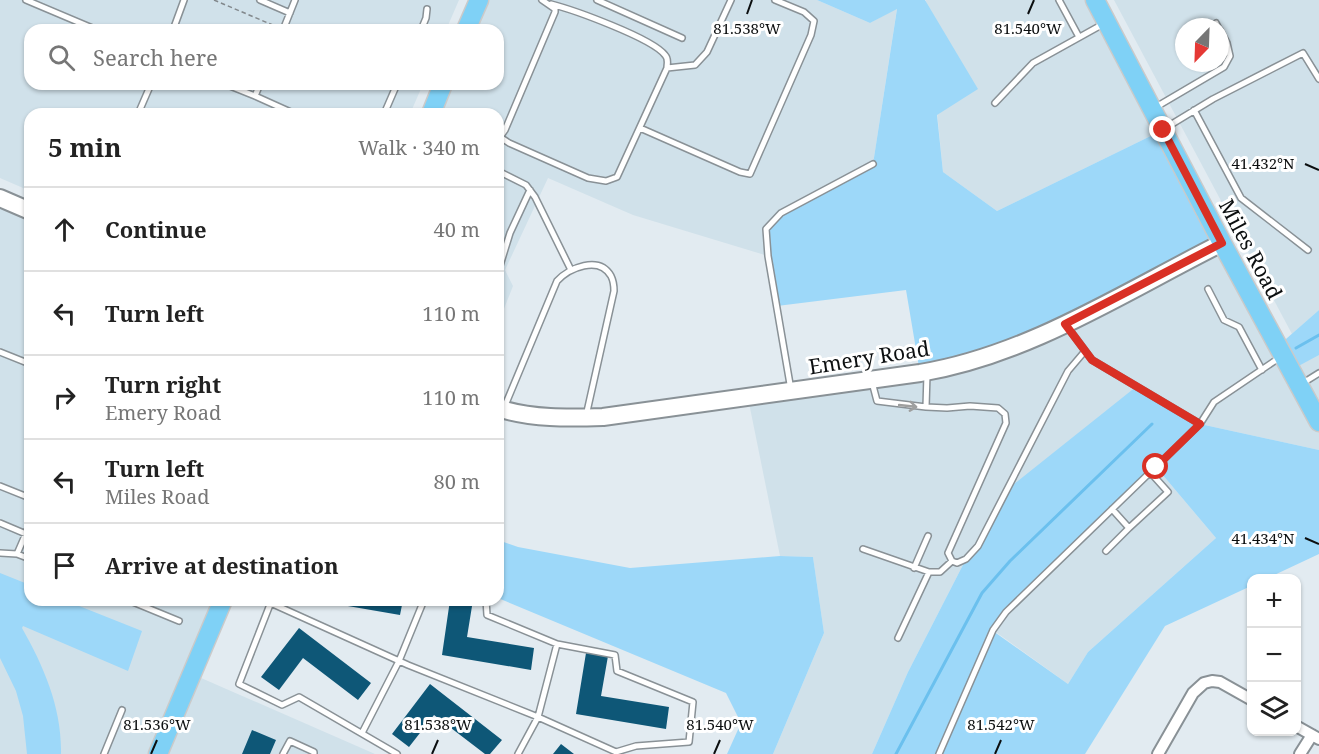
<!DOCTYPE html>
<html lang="en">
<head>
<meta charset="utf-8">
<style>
	:root { --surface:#fff; --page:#f6f6f6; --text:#222; --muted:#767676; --line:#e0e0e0 }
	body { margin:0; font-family:"Noto Serif",serif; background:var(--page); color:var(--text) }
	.controls { position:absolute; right:18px; bottom:18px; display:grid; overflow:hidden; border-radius:12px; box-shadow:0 2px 4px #0004 }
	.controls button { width:54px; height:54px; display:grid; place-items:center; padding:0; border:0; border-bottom:2px solid var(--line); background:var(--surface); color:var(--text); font:30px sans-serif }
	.compass { position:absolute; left:1175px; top:18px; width:54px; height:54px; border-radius:50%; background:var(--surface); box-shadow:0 2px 4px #0004; rotate:203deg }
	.stop { position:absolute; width:18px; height:18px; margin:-14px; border:4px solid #d93025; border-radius:50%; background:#fff }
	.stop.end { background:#d93025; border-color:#fff; box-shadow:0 2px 6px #0008 }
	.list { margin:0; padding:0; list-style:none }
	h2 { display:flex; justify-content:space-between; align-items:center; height:78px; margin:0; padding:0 24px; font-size:26px }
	h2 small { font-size:20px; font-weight:400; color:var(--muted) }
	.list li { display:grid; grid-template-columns:39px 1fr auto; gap:18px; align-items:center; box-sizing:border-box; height:84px; padding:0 24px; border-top:2px solid var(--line) }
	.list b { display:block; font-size:22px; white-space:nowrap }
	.list p { margin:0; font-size:20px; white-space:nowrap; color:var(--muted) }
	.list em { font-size:20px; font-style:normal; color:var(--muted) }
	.icon { flex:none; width:33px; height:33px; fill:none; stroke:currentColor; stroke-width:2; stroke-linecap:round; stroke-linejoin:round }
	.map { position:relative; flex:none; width:1319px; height:754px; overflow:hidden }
	.search { position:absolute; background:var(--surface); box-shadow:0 2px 4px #0004; left:24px; top:24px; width:480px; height:66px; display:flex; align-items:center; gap:15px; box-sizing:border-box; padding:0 21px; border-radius:18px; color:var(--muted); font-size:22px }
	.panel { position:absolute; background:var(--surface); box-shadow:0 2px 4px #0004; left:24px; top:108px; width:480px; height:498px; border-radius:18px }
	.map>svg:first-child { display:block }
	.built { fill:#d0e1ea; fill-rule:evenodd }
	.green { fill:#9dd8f9; fill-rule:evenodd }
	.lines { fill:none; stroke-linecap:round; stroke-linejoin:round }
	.stream { stroke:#6bc0ee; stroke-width:3 }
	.building { fill:#0e5777 }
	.lane-casing { stroke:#899196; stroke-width:8 }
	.street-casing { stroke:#899196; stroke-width:14 }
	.secondary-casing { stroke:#899196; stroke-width:20 }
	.primary-casing { stroke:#cacaca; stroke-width:21 }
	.path { stroke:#82888c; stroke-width:1.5; stroke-dasharray:4.5 3; stroke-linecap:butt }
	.lane { stroke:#fff; stroke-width:5 }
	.street { stroke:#fff; stroke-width:10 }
	.secondary { stroke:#fff; stroke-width:16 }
	.primary { stroke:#7fd1f6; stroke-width:18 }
	.oneway { stroke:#9e9f9f }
	.route { stroke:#d93025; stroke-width:8 }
	.ticks { fill:none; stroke:#0c0f10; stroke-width:2 }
	.labels { text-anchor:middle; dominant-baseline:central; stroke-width:6; stroke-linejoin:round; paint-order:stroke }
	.street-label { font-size:21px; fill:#0c0f10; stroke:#fff }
	.ticks-label { font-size:15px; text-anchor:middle; fill:#0c0f10; stroke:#fff; stroke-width:6; stroke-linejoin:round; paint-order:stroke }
</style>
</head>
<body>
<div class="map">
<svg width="1319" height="754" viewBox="0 0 1319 754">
	<rect width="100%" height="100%" fill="#e2ebf1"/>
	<path class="built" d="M0,0h459l-13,30h-416v54h393l-13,30h-380v77l-30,-13z
		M479,0h338l53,23 27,-15 -24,156 -105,92 -135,-41 -85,-37 -43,92 8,16 -15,38v-210h-67l12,-30h55v-54h-32z
		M926,0h168l69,130 -166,81 -54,-39z
		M1114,0h205v310l-27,24zM1184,27h36v36h-36z
		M0,199l30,12v389h193l-31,74 183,80h-375z
		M1222,243l97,179v28l-119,-26 -213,106 -21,29 -58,113 -36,82h-99l51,-121 -11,-76 -33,-1 -32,-158 172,-25z
		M1319,353v54l-22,-42z
		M1156,467l60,71 -128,114 -20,32 -75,-54 13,-18z"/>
	<path class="green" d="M817,0h108l53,89 -41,26 6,57 54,39 166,-81 59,113 -169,87 -133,43 -14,-83 -129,16 -11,-77 15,-16 92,-49 24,-155 -27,14z
		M1319,310v45l-28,15 -13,-24z
		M1137,386l63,38 119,26v104l-51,24h-16l-1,8 -86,40 -80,128h-213l36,-82 58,-113 12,-13 31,-58zM1156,467l60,71 -128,114 -20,32 -75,-53 13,-19z
		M498,540l20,7 112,21 150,-12 33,1 11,76 -51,121h-46l14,-31 -15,-30 -228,-95z
		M0,573l30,12v15h34l78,31 -14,40 -105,-45 -1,2c22,39 40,80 39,126h-34l-4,-38 -7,-25 -16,-33z"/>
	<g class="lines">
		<path class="stream" d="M1296,348l23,-13
			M896,754l86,-161 28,-32 142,-137"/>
	</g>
	<path class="building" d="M313,600h90l-3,15z
		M450,600h23l-6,37 67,11 -3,22 -89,-15z
		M299,628l72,55 -13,17 -55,-42 -24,32 -18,-13z
		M586,653l22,3 -7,40 68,11 -3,22 -90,-15z
		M430,684l72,56 -12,14h-5l-51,-39 -25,32 -17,-13z
		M252,730l24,10 -6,14h-28z
		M561,744l13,10h-21z"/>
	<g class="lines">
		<defs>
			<path id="lane" d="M26,0l71,30
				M260,0l30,13
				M597,0l85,38
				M1059,0l20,37
				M551,4c23,6 101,34 114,51 4,4 2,8 2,13
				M1216,23l2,4
				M173,30l11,-30
				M283,30l12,-30
				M421,30l5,-12 1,-9
				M225,84l30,12
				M260,84l-5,12 40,18
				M995,103l38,-40 72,-40
				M1156,107l68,-40 6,-11 -3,-13 -7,-13
				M1194,110l47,88 67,52
				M138,114l13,-30
				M384,114l13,-30
				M1167,127l46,-28 90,-46 16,26
				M640,128l100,44 10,2 61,-139 3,-14 -10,-9 -29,-12
				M498,137h2l5,-7 50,-118v-3l-13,-9
				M500,137l9,6 79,35 18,3 11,-4 50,-109 28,-3 12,-13 24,-52
				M498,171l28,14 9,12 36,73
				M498,272l12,-39 20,-43
				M1208,289l16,31 15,7 23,43
				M1066,325l26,35 108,64
				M0,352l30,12
				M872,382l5,19 49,6 1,-33
				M1303,383l16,-10
				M791,390l-23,-134 -2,-27 15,-16 92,-49
				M926,407l21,1 23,-2 28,2 7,6 1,9 -58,130 4,8 5,2 9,-4 12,-13 90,-175 17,-20
				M504,408l53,-127c12,-13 42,-26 54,-5 2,4 3,10 3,15l-28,125
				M0,486l30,12
				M1112,509l17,19 39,-36 -18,-20
				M0,523l26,11
				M863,549l66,23h11l12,-11
				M1106,551l23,-23
				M0,553l17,1 13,5
				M17,554l13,-30
				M914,568l14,-32
				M128,600l51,21
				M264,600l144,65 130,52 78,35 20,-6 53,-4 4,-40 -76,-31 -2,-16 -58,-11 -70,-29 -1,-15
				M271,602l-32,82 43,21 17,-8 98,57
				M898,638l31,-66
				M362,733l37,-72 25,-61
				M104,754l18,-44
				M283,754l7,-13 24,11v2
				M518,754l20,-37 19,-73
				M939,754l54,-124 13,-18 194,-188 14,-22 65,-44"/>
			<path id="street" d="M1296,726l23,13
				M1158,754l35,-61 11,-10 8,-2 8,1 32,18
				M1300,754l12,-19"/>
			<path id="secondary" d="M0,198l30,13
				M498,408c33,11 71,10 105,9l317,-44c109,-18 204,-81 302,-130"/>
			<path id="primary" d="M1095,0l127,243 97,179
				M466,30l13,-30
				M431,114l12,-30
				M158,754l65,-154"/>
		</defs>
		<use href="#lane" class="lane-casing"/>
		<use href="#street" class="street-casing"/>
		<use href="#secondary" class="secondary-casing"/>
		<use href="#primary" class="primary-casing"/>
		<path class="path" d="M214,0l61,26"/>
		<use href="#lane" class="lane"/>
		<use href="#street" class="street"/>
		<use href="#secondary" class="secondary"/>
		<use href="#primary" class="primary"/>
	</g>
	<defs><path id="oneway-shaft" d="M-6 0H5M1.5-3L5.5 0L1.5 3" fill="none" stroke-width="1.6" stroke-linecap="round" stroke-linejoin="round" transform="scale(1.5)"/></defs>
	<use class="oneway" href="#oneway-shaft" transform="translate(908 406) rotate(6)"/>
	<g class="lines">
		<path class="route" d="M1156,467l44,-43 -108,-64 -27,-36 157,-81 -59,-113"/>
	</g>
	<path class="ticks" d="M747,14l5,-14M1028,14l6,-14M1305,164l14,6M1305,538l14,6M151,754l6,-14M432,754l6,-14M714,754l6,-14M995,754l6,-14"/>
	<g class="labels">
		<g class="street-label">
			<text transform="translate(1251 249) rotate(62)">Miles Road</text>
			<text transform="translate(869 357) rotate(-9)">Emery Road</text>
		</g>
	</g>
	<g class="ticks-label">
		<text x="747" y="34">81.538°W</text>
		<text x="1028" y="34">81.540°W</text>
		<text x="1263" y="169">41.432°N</text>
		<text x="1263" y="544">41.434°N</text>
		<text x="157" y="730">81.536°W</text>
		<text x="438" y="730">81.538°W</text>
		<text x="720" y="730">81.540°W</text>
		<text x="1001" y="730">81.542°W</text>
	</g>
</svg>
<div class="controls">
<button>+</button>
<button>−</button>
<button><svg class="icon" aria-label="layers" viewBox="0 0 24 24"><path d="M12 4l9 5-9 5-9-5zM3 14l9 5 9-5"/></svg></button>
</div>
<svg class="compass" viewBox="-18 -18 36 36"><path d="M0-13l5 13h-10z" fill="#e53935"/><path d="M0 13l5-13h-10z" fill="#767676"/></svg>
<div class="stop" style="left:1156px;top:467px"></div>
<div class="stop end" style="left:1163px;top:130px"></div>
<div class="search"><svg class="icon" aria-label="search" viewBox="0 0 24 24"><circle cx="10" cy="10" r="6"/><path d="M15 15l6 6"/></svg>Search here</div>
<section class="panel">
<h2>5 min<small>Walk · 340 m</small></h2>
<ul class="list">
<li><svg class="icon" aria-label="ahead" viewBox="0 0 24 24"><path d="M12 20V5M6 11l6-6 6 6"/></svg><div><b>Continue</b></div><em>40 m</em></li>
<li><svg class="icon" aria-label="left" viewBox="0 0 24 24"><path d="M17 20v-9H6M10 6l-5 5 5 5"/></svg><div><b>Turn left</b></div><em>110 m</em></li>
<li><svg class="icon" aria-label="right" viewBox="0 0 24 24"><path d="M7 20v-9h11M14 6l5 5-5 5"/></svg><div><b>Turn right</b><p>Emery Road</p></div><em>110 m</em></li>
<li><svg class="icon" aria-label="left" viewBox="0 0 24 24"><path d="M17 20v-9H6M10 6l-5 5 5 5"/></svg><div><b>Turn left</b><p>Miles Road</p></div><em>80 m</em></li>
<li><svg class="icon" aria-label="arrive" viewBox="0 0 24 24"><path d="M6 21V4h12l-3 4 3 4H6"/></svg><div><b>Arrive at destination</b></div></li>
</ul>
</section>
</div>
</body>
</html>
